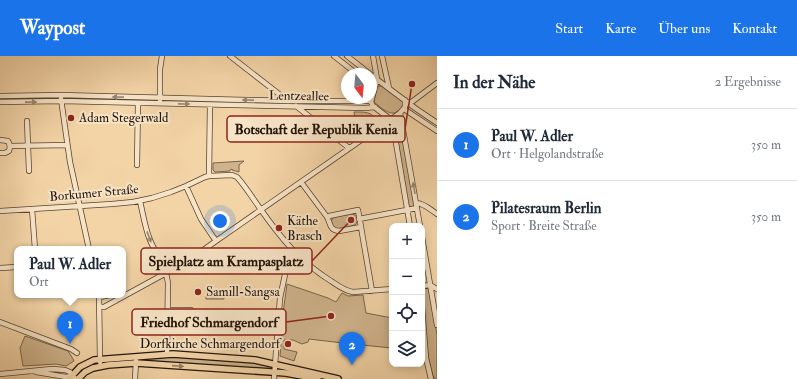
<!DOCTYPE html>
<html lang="de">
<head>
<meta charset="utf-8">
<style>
	:root { --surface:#fff; --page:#f6f6f7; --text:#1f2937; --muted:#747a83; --line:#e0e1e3; --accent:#1a73e8 }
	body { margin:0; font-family:"IM FELL Double Pica",serif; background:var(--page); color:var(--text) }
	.controls { position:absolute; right:12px; bottom:12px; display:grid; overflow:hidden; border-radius:8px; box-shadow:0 2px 10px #0003 }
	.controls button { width:36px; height:36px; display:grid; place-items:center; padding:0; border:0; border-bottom:1px solid var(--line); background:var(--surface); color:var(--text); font:20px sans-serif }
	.compass { position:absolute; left:341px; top:12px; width:36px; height:36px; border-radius:50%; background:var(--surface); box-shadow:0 2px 10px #0003; rotate:164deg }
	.you { position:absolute; left:220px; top:165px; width:14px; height:14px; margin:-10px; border:3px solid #fff; border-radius:50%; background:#1a73e8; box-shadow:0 0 0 6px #1a73e833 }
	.badge { display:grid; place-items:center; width:26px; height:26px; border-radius:50%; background:var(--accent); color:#fff; font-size:13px; font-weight:700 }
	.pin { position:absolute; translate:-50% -33px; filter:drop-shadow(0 1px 2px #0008) }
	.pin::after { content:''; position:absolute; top:21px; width:14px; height:12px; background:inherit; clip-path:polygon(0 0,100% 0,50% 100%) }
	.popup { position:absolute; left:14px; top:190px; width:112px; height:52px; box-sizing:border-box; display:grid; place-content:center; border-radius:8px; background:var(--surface); filter:drop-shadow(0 1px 3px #0005); font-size:13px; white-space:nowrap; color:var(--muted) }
	.popup b { font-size:15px; color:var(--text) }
	.popup::after { content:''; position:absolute; left:50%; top:100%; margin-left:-8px; border:8px solid transparent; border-top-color:var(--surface) }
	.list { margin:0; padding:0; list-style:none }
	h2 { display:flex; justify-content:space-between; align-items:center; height:52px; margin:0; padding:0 16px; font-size:17px }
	h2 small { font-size:13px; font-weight:400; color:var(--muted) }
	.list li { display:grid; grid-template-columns:26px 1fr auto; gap:12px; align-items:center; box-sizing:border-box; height:72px; padding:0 16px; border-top:1px solid var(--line) }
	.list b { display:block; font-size:15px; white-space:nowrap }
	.list p { margin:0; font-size:13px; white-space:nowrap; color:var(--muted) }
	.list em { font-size:13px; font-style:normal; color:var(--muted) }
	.icon { flex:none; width:22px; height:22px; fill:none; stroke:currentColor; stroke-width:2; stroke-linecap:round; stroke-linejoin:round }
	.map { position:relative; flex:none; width:437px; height:323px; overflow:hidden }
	header { display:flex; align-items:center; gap:24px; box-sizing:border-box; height:56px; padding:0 20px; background:var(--accent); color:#fff }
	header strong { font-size:19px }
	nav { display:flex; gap:22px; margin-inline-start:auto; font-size:14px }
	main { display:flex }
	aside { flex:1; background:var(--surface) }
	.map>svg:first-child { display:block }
	.green { fill:#cfb38c; stroke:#78644a }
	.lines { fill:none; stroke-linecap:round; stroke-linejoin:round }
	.minor-casing { stroke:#564430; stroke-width:6 }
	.major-casing { stroke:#221409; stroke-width:8 }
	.minor { stroke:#f7e3c6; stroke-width:4.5 }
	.major { stroke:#f3d4a7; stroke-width:5.5 }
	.oneway { fill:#978671 }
	.oneway2 { fill:#957e60 }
	.poi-dot { fill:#8f2418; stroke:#f7e3c6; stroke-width:1.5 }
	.labels { text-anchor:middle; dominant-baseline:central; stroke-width:4; stroke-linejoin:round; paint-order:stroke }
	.street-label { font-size:13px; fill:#221409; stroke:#f7e3c6 }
	.poi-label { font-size:13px; fill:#221409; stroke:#f7e3c6; text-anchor:start }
	.leader { fill:none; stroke:#8f2418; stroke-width:1.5 }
	.callout-dot { fill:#8f2418; stroke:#f7e3c6; stroke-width:1.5 }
	.callout { fill:#f7e3c6; stroke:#8f2418; stroke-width:1.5 }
	.callout-label { font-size:14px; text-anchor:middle; font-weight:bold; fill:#221409 }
</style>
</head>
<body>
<header>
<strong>Waypost</strong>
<nav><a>Start</a><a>Karte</a><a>Über uns</a><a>Kontakt</a></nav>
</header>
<main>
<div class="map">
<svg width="437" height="323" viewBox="0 0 437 323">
	<rect width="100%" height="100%" fill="#f3d4a7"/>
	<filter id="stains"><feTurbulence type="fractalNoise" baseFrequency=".005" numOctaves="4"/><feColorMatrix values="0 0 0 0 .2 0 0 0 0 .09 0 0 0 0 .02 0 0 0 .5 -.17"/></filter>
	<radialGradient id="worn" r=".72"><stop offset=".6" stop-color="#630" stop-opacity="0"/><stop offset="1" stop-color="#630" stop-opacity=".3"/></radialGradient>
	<path class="green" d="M379,30h3l21,15c0,4 -1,7 -4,9 -8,8 -17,-2 -24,-7l-1,-2 3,-14z
		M354,56c9,0 19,-1 22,9l-11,10 -10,-12z
		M401,67l14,83 -7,1 -13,-80z
		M244,105l-5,4v7l-7,-2v-1l-2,1v1l-15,1 -2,-2v-7z
		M352,158c6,1 7,7 3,11l-16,4h-5l-3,-8 3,-4z
		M287,228l41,14 8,4 6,-9 6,3 15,-1 3,18 26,5 -2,6h2v24l-41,-4 -42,-5 -1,3 -6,2 -9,-4h-9v9l13,3 -3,9 -14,-5 4,-50z
		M429,232l8,47v44h-3c-10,-29 -10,-60 -12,-90z
		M206,234h18v9h-18z
		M25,280l43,15 5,8 1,2 -8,5 -10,-2 -33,2 -3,-18z
		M175,300l81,7 12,2v5l-128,-8 1,-4z"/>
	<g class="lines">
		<defs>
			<path id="minor" d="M230,0l58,45
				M334,0l23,18
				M347,0l23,18
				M373,0l4,23 -6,23 2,4 17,13
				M382,0l7,32
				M371,19l44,33 22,15
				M0,40l61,-1 227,6h83
				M61,43l9,63 19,87
				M160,44v-31l2,-13
				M0,46l61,-1 305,7 9,-1
				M407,48l6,-3 24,-18
				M210,49l-1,71 23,-1 5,2c8,9 15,20 22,30 21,30 40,54 72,74 6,4 14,10 22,11l39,-3
				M296,50l53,42
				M404,53l33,22
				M400,57l20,113
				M390,63l6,24 14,83
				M27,65l2,50
				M0,84l8,1c2,3 2,7 1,10l-4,2h-5
				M10,90l57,-1
				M137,109l1,-61
				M301,126l26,35
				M186,130l15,33 15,22
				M140,145c3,13 5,27 10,39 6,15 16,26 18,43l-1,71
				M416,147c8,0 15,7 21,11
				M32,153l3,40
				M358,154l3,17 -22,4c-10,-1 -8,-7 -12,-14l2,-1z
				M0,155l112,-7 21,-2 19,-4 19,-6 15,-6 19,-9 4,-1
				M359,163l58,-11
				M361,171l11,64
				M422,181l15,88
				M0,212l17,-1
				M422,230l8,-1 7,4
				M99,239l1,67
				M100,241l10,-2
				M100,251h4l84,-46 28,-20 184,-128 5,-6v-7
				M422,251l4,51 5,21
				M168,254h23
				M0,266l71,27 6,4
				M36,316l30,5 5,-1
				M0,318l52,-5 13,1 5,2 1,4 5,3
				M135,323l1,-18
				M274,323l6,-81 9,-42 1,-3 2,-3"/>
			<path id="major" d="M69,323l11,-12 14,-7 79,-6 82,6 83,19
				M78,323l7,-7 8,-4 15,-3 28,-2 150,10 32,6"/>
		</defs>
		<use href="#minor" class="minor-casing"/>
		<use href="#major" class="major-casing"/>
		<use href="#minor" class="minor"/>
		<use href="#major" class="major"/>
	</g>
	<defs><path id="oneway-solid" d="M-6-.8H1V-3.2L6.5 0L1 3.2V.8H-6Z"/></defs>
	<g class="oneway">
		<use href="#oneway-solid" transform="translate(118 41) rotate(-179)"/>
		<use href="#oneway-solid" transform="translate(248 44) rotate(-179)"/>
		<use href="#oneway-solid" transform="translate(31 46) rotate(-1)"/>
		<use href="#oneway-solid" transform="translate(184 48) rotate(1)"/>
		<use href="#oneway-solid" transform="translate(414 132) rotate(-100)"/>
		<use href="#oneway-solid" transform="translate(149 181) rotate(70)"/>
	</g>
	<use class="oneway2" href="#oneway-solid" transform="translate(178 310) rotate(4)"/>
	<g class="poi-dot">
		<circle cx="71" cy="62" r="4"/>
		<circle cx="279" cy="172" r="4"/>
		<circle cx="198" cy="236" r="4"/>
		<circle cx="288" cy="288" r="4"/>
	</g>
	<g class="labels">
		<g class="street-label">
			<text transform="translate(299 40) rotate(1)">Lentzeallee</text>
			<text transform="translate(94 137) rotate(-5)">Borkumer Straße</text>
		</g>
		<g class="poi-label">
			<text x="79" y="62">Adam Stegerwald</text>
			<text x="287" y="165">Käthe<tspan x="287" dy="15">Brasch</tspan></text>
			<text x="206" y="236">Samill-Sangsa</text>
			<text x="280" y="288" text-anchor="end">Dorfkirche Schmargendorf</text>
		</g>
	</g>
	<path class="leader" d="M412 28L405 73M351 164L312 205M331 260L286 266"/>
	<g class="callout-dot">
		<circle cx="412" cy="28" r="4"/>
		<circle cx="351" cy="164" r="4"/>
		<circle cx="331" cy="260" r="4"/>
	</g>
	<g class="callout">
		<rect x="227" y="60" width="178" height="26" rx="4"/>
		<rect x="141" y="192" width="171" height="26" rx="4"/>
		<rect x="132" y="253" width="154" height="26" rx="4"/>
	</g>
	<g class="callout-label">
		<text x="316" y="78">Botschaft der Republik Kenia</text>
		<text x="226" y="210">Spielplatz am Krampasplatz</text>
		<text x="209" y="271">Friedhof Schmargendorf</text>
	</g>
	<rect width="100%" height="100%" filter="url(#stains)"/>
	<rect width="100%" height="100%" fill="url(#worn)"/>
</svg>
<div class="controls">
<button>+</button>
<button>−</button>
<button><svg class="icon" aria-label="locate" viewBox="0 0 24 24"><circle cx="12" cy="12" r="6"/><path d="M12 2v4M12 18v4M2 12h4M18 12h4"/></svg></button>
<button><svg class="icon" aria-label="layers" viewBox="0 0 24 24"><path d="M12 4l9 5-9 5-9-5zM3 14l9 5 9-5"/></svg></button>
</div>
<svg class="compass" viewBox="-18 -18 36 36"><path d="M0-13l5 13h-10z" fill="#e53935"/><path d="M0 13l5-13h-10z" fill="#747a83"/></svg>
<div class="you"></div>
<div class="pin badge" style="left:70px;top:288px">1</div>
<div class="popup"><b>Paul W. Adler</b>Ort</div>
<div class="pin badge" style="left:352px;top:309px">2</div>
</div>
<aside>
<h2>In der Nähe<small>2 Ergebnisse</small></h2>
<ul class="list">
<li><span class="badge">1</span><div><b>Paul W. Adler</b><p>Ort · Helgolandstraße</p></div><em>350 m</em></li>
<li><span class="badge">2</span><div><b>Pilatesraum Berlin</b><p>Sport · Breite Straße</p></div><em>350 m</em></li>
</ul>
</aside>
</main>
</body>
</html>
